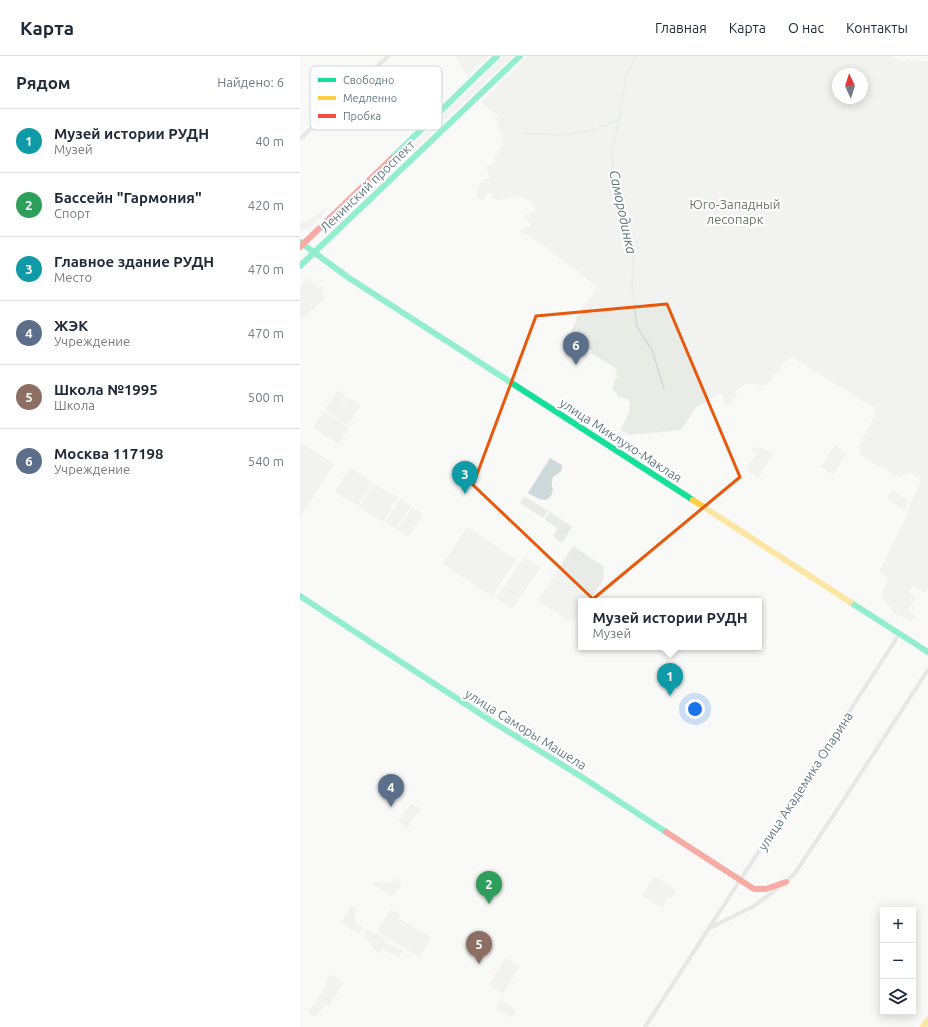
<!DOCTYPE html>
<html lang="ru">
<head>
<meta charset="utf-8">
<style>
	:root { --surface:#fff; --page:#f6f6f7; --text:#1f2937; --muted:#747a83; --line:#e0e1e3; --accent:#d93025 }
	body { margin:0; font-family:Ubuntu,sans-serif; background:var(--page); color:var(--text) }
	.controls { position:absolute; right:12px; bottom:12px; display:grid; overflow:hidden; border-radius:0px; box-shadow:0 2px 10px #0003 }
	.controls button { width:36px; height:36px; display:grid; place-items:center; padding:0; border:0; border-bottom:1px solid var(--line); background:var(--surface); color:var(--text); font:20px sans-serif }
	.compass { position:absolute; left:532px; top:12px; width:36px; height:36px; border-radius:50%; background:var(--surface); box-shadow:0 2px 10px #0003; rotate:356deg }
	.you { position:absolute; left:395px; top:653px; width:14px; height:14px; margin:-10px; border:3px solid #fff; border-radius:50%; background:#1a73e8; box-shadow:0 0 0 6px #1a73e833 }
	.badge { display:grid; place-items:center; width:26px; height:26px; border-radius:50%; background:var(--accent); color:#fff; font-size:13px; font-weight:700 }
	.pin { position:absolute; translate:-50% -33px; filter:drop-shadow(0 1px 2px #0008) }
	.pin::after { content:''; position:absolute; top:21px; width:14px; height:12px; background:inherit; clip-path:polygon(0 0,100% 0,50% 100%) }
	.popup { position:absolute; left:278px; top:542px; width:184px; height:52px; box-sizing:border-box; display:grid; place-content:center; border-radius:0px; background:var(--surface); filter:drop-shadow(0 1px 3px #0005); font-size:13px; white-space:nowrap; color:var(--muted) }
	.popup b { font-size:15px; color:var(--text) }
	.popup::after { content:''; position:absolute; left:50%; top:100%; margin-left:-8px; border:8px solid transparent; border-top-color:var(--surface) }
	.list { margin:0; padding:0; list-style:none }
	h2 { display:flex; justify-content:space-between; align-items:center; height:52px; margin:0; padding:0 16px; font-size:17px }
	h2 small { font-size:13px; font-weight:400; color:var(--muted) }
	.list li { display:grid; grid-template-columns:26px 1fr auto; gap:12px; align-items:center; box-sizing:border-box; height:64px; padding:0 16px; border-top:1px solid var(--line) }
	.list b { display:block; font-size:15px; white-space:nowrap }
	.list p { margin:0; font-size:13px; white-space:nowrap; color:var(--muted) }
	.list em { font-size:13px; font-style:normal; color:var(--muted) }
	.icon { flex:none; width:22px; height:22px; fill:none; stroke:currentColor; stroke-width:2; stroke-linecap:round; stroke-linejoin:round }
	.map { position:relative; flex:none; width:628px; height:971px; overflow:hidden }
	header { display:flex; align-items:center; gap:24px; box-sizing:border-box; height:56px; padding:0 20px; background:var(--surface); border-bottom:1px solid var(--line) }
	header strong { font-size:19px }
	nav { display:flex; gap:22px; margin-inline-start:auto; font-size:14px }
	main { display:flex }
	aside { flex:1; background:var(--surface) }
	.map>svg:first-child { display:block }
	.green { fill:#e9ece6; fill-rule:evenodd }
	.water { fill:#cfd9db }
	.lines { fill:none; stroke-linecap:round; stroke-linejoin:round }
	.stream { stroke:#cfd9db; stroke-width:1.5 }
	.street { stroke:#cfd0d1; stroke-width:4 }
	.fast { stroke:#16e098; stroke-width:6 }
	.slow { stroke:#ffcf43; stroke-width:6 }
	.jam { stroke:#f24e42; stroke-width:6 }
	.marked { fill:none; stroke:#e8590c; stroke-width:3; stroke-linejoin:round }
	.labels { text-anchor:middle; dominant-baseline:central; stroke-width:4; stroke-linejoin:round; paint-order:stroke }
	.street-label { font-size:13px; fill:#647883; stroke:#fff }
	.park-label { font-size:13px; fill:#697a63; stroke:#fff }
	.water-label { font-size:14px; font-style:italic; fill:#5e777d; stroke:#fff }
	.key { fill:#fff; stroke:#d0d6da; stroke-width:1 }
	.key-label { font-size:11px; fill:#647883 }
</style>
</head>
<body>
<header>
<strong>Карта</strong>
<nav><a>Главная</a><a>Карта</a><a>О нас</a><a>Контакты</a></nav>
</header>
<main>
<aside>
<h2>Рядом<small>Найдено: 6</small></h2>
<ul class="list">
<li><span class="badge" style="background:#0f9aa8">1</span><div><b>Музей истории РУДН</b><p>Музей</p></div><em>40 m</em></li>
<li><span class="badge" style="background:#2e9e5b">2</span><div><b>Бассейн &quot;Гармония&quot;</b><p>Спорт</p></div><em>420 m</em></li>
<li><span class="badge" style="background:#0f9aa8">3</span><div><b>Главное здание РУДН</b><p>Место</p></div><em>470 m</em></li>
<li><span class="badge" style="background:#5c6f8a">4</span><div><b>ЖЭК</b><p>Учреждение</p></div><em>470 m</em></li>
<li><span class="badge" style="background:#8d6e63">5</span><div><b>Школа №1995</b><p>Школа</p></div><em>500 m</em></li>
<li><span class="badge" style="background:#5c6f8a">6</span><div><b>Москва 117198</b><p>Учреждение</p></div><em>540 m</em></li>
</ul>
</aside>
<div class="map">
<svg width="628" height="971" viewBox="0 0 628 971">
	<rect width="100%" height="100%" fill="#f9f9f8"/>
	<path class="green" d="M156,0h33l-22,21z
		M204,0h9l-140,133 21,-26z
		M228,0h366l2,3 9,1 1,-2 4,2 18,1v527l-3,5 -12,-7 -4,6 7,6 -8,12 8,7 -3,3c-15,-1 -26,-12 -32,-26l6,-11v-5l-8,-6 29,-59v-3l13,-30 -12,-8 -10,6 -40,-24 1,-4 -3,-2 14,-26 5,-13 -84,-52 -2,3h-4l-5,5v5c-8,4 -8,12 -17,15 -5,2 -9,-4 -19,-1 -2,4 -7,4 -9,8l1,4 -6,9 -6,2 -2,-2 1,-3 -2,-8h-2l-24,13 -15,23 -52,5 -9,-5c5,-10 14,-21 8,-31 -13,-2 -8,-4 -16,-10l3,-9 3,-4 -3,-4 2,-3 -26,-16 1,-2 -16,-11 -2,1 1,3 3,4 -1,3h-3l-6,-5v-9l8,-15v-4l12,-18 4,-3 2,-6 5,-3 -43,-33 -29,-21h-5l-2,-3 1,-3 8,-1 2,-3 -6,-6c2,-5 7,-5 11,-9l-1,-3c-3,-3 -7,-6 -11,-8 -3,-1 -12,-1 -16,0 -7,1 -14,7 -18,-6l-3,2 -2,5 -3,2 -5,-4c0,-7 1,-12 6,-18h5l2,-2 -3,-9 1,-3 6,-1v-5l9,-14c-1,-9 -6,-18 -7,-27l2,-2 -17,-14zM538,18h24v24h-24z
		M24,153c0,10 -15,20 -24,21v-6l3,-3 12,-5z
		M9,221l6,9 7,1 3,11 -23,21 -2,-2v-31z
		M38,334l11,8 -13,19 -11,-7z
		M50,342l11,7 -13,20 -12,-7z
		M23,355l26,16 -10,17 -26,-16z
		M0,386l34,22 -34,53z
		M535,389l12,8 -14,22 -12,-8z
		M455,391l10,2 8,5 -14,22 -2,1 -10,-6 1,-5 8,-12 -5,-4z
		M50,412l23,15 -15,23 -23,-14z
		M74,428l24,14 -15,24 -24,-15z
		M592,434l16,10 -3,10 -18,-11z
		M226,441l22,14 -5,7 -23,-15 3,-5z
		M100,443l11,7 -15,23 -11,-7z
		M112,451l11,7 -15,23 -11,-7z
		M250,456l22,15 -10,16 -8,-5 1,-2 -2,-1 5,-7 -13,-8z
		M167,471l49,33 -24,36 -49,-32z
		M273,490l31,21 -1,13 -13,21h-9v14l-2,4 -11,1 -30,-19z
		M224,501l16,11 -28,41 -16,-11z
		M111,747l9,6 -13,19 -9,-6z
		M354,820l23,14 -5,8 -3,-2 -7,12 -20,-12z
		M98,823l4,4 -8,12h-4l-16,-10 1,-3 13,1z
		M51,850l7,4 -4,6 3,8 6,3 -4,7 -18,-11z
		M91,853l9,6 -2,3 33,19 -11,20 -43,-25z
		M66,872l21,12 -1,2 17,8 -4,8 -16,-9 -3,5c-7,-8 -20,-15 -14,-26z
		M206,901l14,9 -17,28 -14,-9z
		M31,918l10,6 2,3 -14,23 -5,-2 1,1 -9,12 -8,-5 9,-12z
		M200,944l17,10 -5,8 -17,-10z"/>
	<path class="water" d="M250,402l12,7c1,11 -8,7 -10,15 -1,5 2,9 0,13 -4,13 -17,4 -24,0z"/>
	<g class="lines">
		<path class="stream" d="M336,0l-10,21 -7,43 -7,31 1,30 9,37 11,33 -1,37 5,39 15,23 12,39
			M224,77l37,2 29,-4 29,-11"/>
		<path class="street" d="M0,83l88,-83
			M410,872l44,-22 32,-24 9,-9 40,-60 93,-143
			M345,971l248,-383 6,-10"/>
		<path class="fast" d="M92,102l105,-102
			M0,186l49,36 344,222
			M0,210l220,-210
			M0,540l193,126 92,57 81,53
			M550,546l78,50"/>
		<path class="slow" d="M393,444l157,102
			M623,971l5,-7"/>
		<path class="jam" d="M0,191l92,-89
			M366,776l88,57h12l20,-7"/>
	</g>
	<path d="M0 0H628V971H0ZM367,248l73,173 -147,122 -120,-114 63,-169z" fill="#f9f9f8" fill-opacity=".55" fill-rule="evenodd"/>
	<path class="marked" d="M367,248l73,173 -147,122 -120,-114 63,-169z"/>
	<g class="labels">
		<g class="street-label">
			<text transform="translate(67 130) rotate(-44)">Ленинский проспект</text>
			<text transform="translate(321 384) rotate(33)">улица Миклухо-Маклая</text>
			<text transform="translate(226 673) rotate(32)">улица Саморы Машела</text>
			<text transform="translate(505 725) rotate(-57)">улица Академика Опарина</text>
		</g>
		<g class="park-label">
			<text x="435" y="148">Юго-Западный<tspan x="435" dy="15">лесопарк</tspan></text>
		</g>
		<g class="water-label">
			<text transform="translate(323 156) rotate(78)">Самородинка</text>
		</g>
	</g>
	<rect x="10" y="10" width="132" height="64" rx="6" class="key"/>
	<rect x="18" y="22" width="18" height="4" fill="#16e098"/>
	<rect x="18" y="40" width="18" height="4" fill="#ffcf43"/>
	<rect x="18" y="58" width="18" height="4" fill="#f24e42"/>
	<g class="key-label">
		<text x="43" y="28">Свободно</text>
		<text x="43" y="46">Медленно</text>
		<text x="43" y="64">Пробка</text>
	</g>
</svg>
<div class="controls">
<button>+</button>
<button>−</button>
<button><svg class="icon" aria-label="layers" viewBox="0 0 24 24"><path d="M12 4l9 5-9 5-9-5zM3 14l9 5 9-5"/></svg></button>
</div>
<svg class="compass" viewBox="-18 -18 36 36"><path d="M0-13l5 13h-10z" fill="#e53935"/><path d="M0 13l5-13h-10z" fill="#747a83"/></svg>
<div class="you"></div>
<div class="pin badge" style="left:370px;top:640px;background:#0f9aa8">1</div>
<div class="popup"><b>Музей истории РУДН</b>Музей</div>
<div class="pin badge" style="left:189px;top:848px;background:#2e9e5b">2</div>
<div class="pin badge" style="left:165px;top:438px;background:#0f9aa8">3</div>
<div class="pin badge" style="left:91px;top:751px;background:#5c6f8a">4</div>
<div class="pin badge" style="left:179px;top:908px;background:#8d6e63">5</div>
<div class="pin badge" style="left:276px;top:309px;background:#5c6f8a">6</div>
</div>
</main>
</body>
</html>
